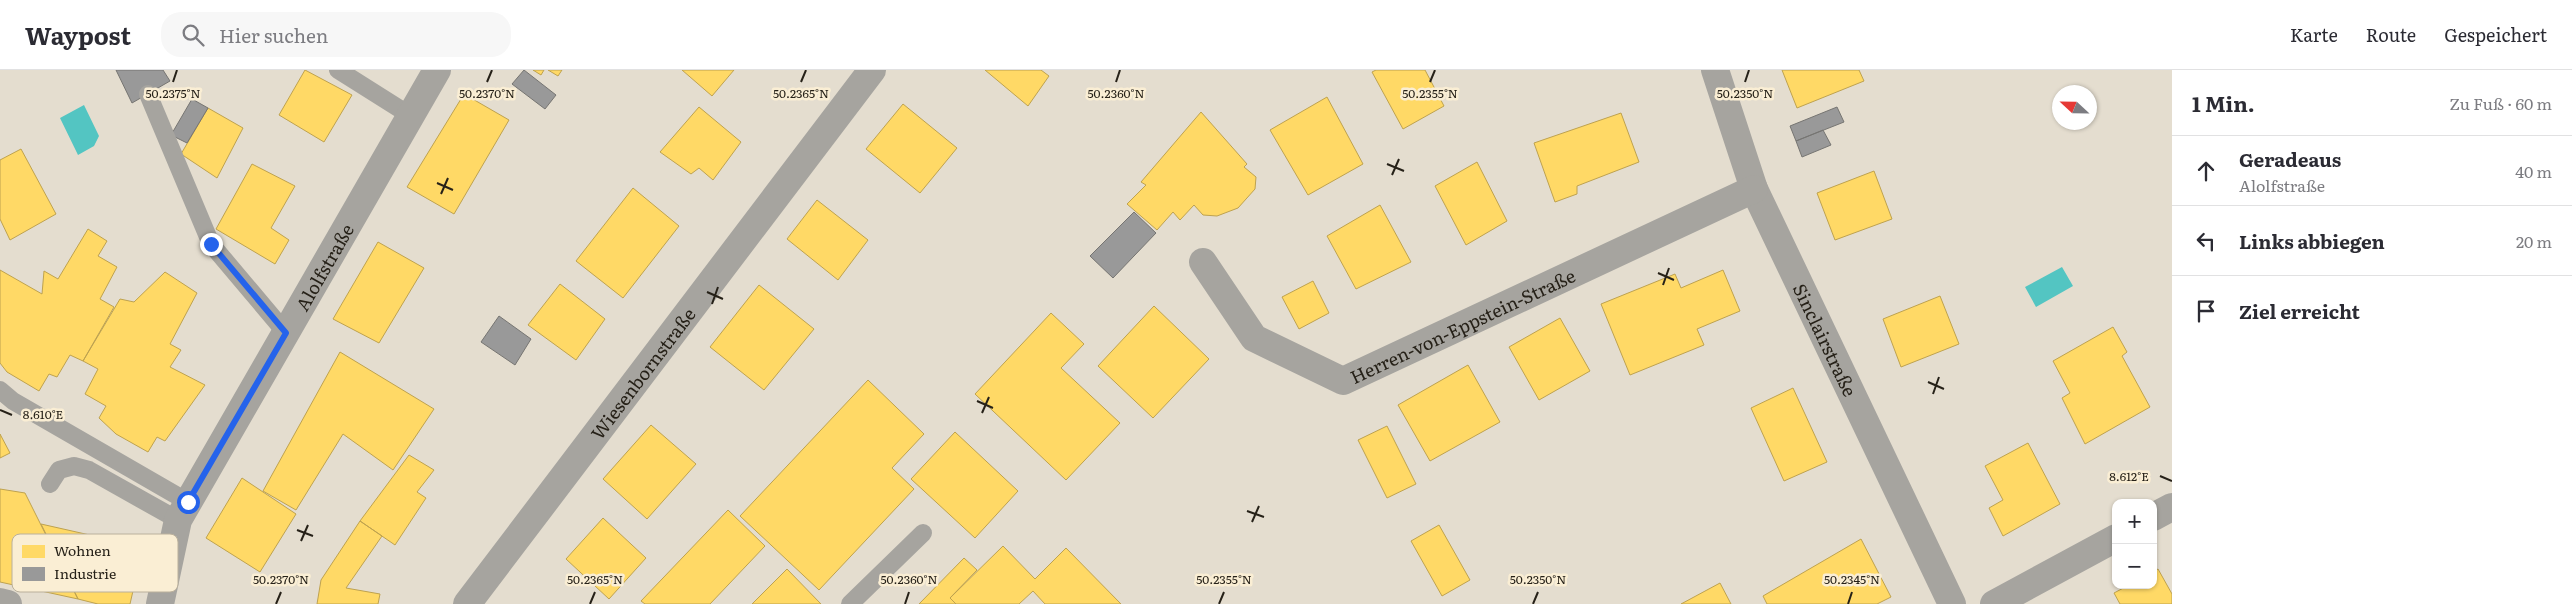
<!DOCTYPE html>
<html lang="de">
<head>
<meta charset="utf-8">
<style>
	:root { --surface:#fff; --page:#f7f7f7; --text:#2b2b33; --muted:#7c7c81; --line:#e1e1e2 }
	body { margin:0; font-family:Literata,serif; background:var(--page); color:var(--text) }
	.controls { position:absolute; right:15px; bottom:15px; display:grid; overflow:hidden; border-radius:10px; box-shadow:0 1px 4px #0004 }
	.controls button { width:45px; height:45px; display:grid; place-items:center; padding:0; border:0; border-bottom:1px solid var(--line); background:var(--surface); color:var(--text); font:25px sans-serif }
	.compass { position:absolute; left:2052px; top:15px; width:45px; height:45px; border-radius:50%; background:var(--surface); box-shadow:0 1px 4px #0004; rotate:292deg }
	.stop { position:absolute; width:15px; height:15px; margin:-11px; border:4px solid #2563eb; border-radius:50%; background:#fff }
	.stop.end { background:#2563eb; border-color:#fff; box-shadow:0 1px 5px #0008 }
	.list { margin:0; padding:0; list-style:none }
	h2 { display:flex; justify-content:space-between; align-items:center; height:65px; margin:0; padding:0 20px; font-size:21px }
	h2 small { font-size:16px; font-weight:400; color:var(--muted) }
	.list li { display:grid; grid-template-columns:32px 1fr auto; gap:15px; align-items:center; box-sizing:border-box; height:70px; padding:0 20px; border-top:1px solid var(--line) }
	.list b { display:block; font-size:19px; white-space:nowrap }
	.list p { margin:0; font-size:16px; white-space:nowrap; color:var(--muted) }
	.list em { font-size:16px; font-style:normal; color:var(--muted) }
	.icon { flex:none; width:28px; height:28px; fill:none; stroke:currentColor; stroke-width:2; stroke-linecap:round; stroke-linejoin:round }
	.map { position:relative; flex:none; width:2172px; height:534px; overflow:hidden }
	header { display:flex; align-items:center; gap:30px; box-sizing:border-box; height:70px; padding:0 25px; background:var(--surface); border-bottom:1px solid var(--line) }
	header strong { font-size:24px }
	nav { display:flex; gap:28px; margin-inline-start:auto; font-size:18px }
	.search { width:350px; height:45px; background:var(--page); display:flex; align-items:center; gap:12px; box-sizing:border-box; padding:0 18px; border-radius:20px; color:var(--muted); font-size:19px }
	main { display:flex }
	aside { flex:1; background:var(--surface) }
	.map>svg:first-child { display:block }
	.water { fill:#53c5c2 }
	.homes { fill:#ffd966; stroke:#bea24f }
	.industry { fill:#999; stroke:#767572 }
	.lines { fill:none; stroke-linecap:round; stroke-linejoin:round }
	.lane { stroke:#a6a49f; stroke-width:18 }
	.street { stroke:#a6a49f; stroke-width:28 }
	.route { stroke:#2563eb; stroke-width:6 }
	.ticks { fill:none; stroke:#262118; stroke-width:2 }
	.labels { text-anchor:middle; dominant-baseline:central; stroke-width:5; stroke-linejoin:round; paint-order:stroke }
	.street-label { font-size:18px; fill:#262118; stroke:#faeed4 }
	.key { fill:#faeed4; stroke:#bab09c; stroke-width:1 }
	.key-label { font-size:14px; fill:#262118 }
	.ticks-label { font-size:12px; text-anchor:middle; fill:#262118; stroke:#faeed4; stroke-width:5; stroke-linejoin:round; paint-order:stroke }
</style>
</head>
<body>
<header>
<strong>Waypost</strong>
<div class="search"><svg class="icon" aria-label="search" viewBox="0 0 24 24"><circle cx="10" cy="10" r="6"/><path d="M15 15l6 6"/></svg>Hier suchen</div>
<nav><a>Karte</a><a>Route</a><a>Gespeichert</a></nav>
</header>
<main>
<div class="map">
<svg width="2172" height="534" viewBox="0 0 2172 534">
	<rect width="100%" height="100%" fill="#e4ddcf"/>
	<path class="water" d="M84,35l15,31 -5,10 -16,9 -18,-37z
		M2062,197l11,19 -37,21 -11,-20z"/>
	<path class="homes" d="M305,0l47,25 -28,47 -45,-27z
		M533,0h11l-3,5z
		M548,0h14l-4,6z
		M682,0h52l-22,26z
		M985,0h56l8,6 -21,30z
		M1376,0h49l19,36 -41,23 -31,-57z
		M1782,0h77l5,11 -67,27z
		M464,24l45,26 -55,94 -47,-27z
		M1327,27l36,67 -55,31 -38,-65z
		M903,34l54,44 -37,45 -54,-44z
		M699,37l42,35 -28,38 -14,-12 -8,6 -31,-22z
		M208,38l35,20 -26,50 -36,-24z
		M1201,42l46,52 -3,3 12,10 -1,12 -17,19 -21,8 -14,-1 -9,-10 -14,15 -7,-8 -16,18 -30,-26 19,-19 -5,-3z
		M1621,43l18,49 -62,24v8l-22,8 -21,-59z
		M21,79l35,65 -46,26 -10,-21v-59z
		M1477,92l30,59 -41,24 -31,-59z
		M252,94l43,22 -24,42 18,12 -14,24 -59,-35z
		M1874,101l18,48 -57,21 -18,-47z
		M633,118l46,38 -56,72 -47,-37z
		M817,130l51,40 -30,40 -51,-41z
		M1380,135l31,57 -55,27 -29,-53z
		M88,159l19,12 -9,15 19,11 -17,32 14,8 -31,54 -13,-6 -13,22 -8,-3 -10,17 -32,-19 -7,-9v-93l42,24 2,-23 14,8z
		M378,172l46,26 -45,75 -46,-24z
		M1723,200l17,41 -43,18 7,16 -74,30 -29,-71 74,-30 6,14z
		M165,202l32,21 -27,51 11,6 -11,17 35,18 -40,56 -8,-4 -9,15 -32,-18 -17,-16 7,-12 -21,-12 13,-25 -15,-8 37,-62 14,3z
		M1313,211l16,32 -30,16 -17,-32z
		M560,214l45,35 -29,41 -48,-35z
		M759,215l55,44 -50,61 -54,-43z
		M1940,226l19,48 -58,23 -18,-48z
		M1154,236l55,53 -56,59 -55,-52z
		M1051,243l33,31 -23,24 59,55 -54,57 -91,-86z
		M1560,248l30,53 -51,29 -30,-53z
		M2113,257l14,25 -5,4 28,51 -65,37 -23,-46 8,-5 -17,-32z
		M340,282l94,57 -41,61 -50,-36 -47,76 -33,-19z
		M1468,295l32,57 -70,39 -32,-56z
		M868,310l56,54 -32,34 22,21 -95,101 -79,-74z
		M1793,318l34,74 -43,19 -33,-73z
		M651,355l45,39 -49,55 -44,-40z
		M1387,356l29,58 -29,14 -29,-58z
		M955,362l63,59 -43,47 -64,-59z
		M0,364l10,19 -10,5z
		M2028,373l32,61 -57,32 -14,-28 14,-8 -18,-34z
		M409,385l25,15 -17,22 9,6 -31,47 -35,-24z
		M242,408l54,36 -36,58 -54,-34z
		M0,419l25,4 53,106 -78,-17z
		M728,440l37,36 -55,58h-65l-4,-3z
		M603,448l43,40 -37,41 -43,-40z
		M360,451l22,15 -36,52 34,6 -2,10h-61l4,-24z
		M41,454l102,23 -13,57h-32l-20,-5z
		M1439,455l31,55 -28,16 -31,-55z
		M1861,469l30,58 -14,7h-110l-4,-8z
		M1003,476l32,33 31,-31 55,56h-76l-12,-13 -14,13h-63l-6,-6z
		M964,488l13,12 -27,28 6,6h-37z
		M787,499l34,35h-69z
		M2158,499l14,25v10h-52l-6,-11 15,-8h24v-13z
		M1720,513l11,21h-50z"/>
	<path class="industry" d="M116,0h47l7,11 -38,22z
		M524,0l32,25 -11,14 -33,-25z
		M192,29l16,9 -21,35 -16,-8z
		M1837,37l7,15 -48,19 -6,-15z
		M1823,60l8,15 -29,12 -6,-16z
		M1134,142l22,21 -43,45 -23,-22z
		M499,246l32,23 -16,26 -34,-23z"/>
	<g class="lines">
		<path class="lane" d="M338,0l73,46
			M148,24l63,150 75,89
			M0,320l13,11 175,101
			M50,414l9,-14 15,-4 15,4 89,50
			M850,534l73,-71"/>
		<g class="street">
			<path id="s1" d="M1715,0l39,119 198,415"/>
			<path id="s2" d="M1203,192l51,76 89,43 411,-192"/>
			<path d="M2153,447l19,-10"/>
			<path d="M0,532l8,2"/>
			<path id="s3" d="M160,534l18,-84 259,-450"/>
			<path id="s4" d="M467,534l405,-534"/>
			<path d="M1994,534l122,-66"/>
		</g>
	</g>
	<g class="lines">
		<path class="route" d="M188,432l98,-169 -75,-89"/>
	</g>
	<path class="ticks" d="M173,12l4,-12M487,12l5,-12M801,12l5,-12M1116,12l4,-12M1430,12l5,-12M1745,12l4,-12M1387,94l17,7M1392,105l7,-16M437,113l16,7M441,124l7,-16M1658,203l16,7M1663,215l6,-17M707,222l16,7M712,234l6,-17M1928,312l16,7M1933,324l6,-17M977,331l16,7M0,340l12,5M982,343l7,-16M2160,406l12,5M1247,441l17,6M1252,452l7,-16M297,460l16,6M301,471l7,-16M276,534l5,-12M590,534l5,-12M905,534l4,-12M1219,534l5,-12M1533,534l5,-12M1848,534l4,-12"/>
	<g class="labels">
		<g class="street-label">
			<text stroke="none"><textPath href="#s3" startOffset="378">Alolfstraße</textPath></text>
			<text stroke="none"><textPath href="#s2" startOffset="322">Herren-von-Eppstein-Straße</textPath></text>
			<text stroke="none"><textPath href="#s1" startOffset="292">Sinclairstraße</textPath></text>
			<text stroke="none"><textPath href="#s4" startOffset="290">Wiesenbornstraße</textPath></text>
		</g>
	</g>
	<rect x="12" y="464" width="166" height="58" rx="8" class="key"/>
	<rect x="22" y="475" width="23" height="13" fill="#ffd966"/>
	<rect x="22" y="497" width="23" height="14" fill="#999"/>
	<g class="key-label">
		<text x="54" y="486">Wohnen</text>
		<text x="54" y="509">Industrie</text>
	</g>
	<g class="ticks-label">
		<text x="1430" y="28">50.2355°N</text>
		<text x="173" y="28">50.2375°N</text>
		<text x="487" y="28">50.2370°N</text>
		<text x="801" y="28">50.2365°N</text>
		<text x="1116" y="28">50.2360°N</text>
		<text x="1745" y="28">50.2350°N</text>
		<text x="43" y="349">8.610°E</text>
		<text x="2129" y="411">8.612°E</text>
		<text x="281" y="514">50.2370°N</text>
		<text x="595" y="514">50.2365°N</text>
		<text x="909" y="514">50.2360°N</text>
		<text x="1224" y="514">50.2355°N</text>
		<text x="1538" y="514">50.2350°N</text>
		<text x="1852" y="514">50.2345°N</text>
	</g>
</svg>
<div class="controls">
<button>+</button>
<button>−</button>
</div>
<svg class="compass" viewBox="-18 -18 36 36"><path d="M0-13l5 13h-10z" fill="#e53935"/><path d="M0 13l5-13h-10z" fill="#7c7c81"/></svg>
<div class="stop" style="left:188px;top:432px"></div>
<div class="stop end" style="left:211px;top:174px"></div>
</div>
<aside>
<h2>1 Min.<small>Zu Fuß · 60 m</small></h2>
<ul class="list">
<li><svg class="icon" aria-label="ahead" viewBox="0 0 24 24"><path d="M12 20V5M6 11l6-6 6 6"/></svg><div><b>Geradeaus</b><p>Alolfstraße</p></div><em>40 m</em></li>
<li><svg class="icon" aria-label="left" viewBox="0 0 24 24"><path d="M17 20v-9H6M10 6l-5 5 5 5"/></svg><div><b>Links abbiegen</b></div><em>20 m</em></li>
<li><svg class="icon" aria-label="arrive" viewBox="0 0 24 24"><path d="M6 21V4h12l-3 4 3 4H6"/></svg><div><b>Ziel erreicht</b></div></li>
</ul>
</aside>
</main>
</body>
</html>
